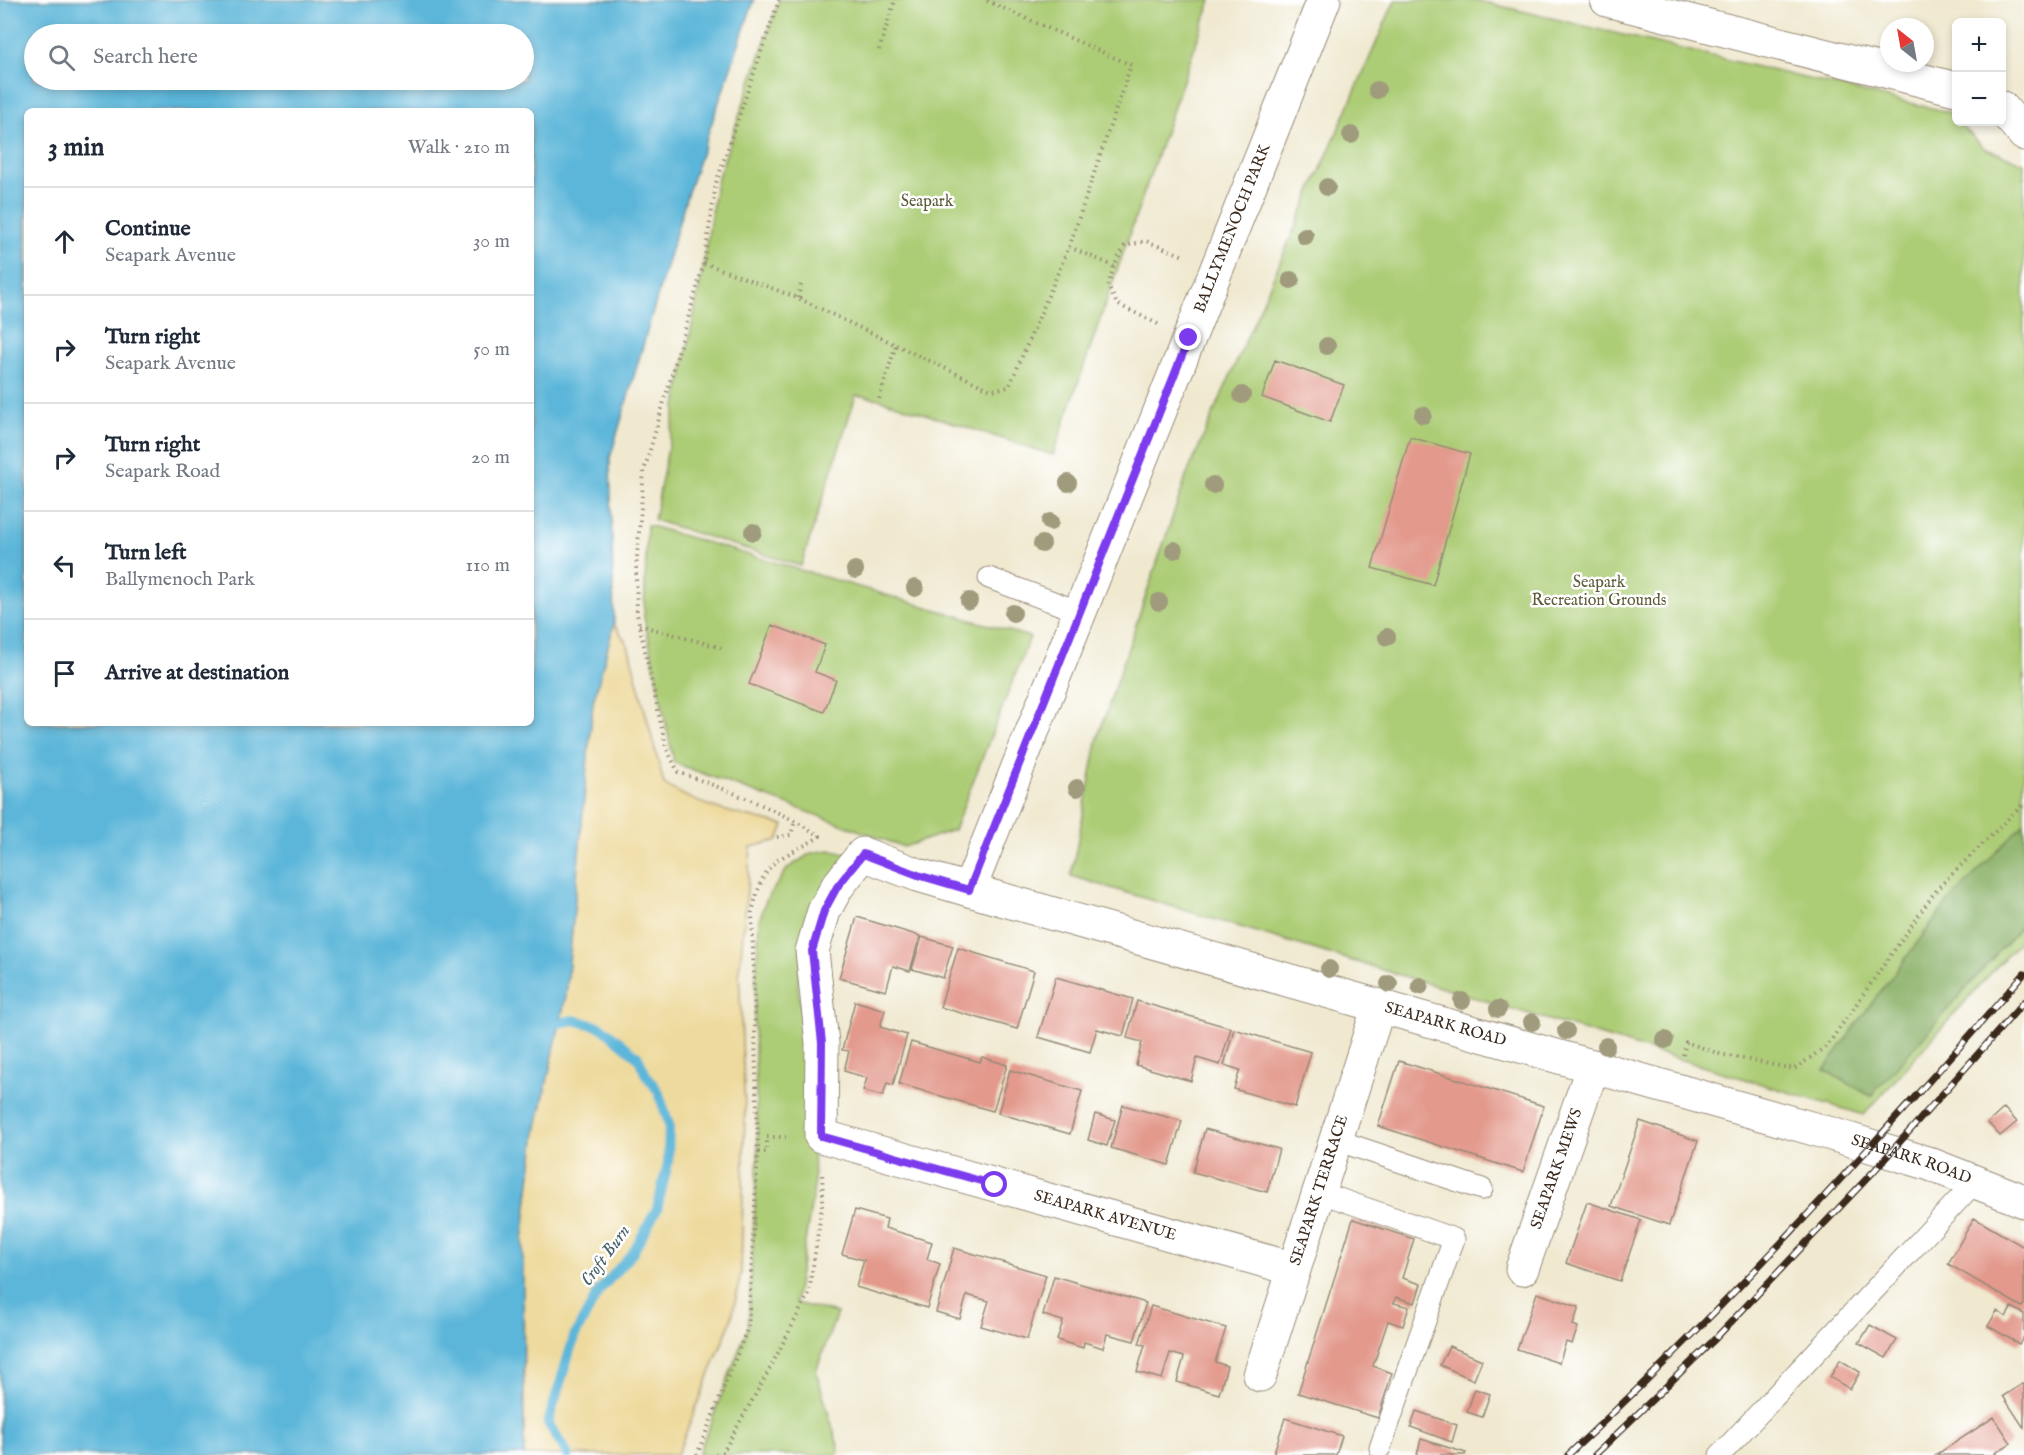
<!DOCTYPE html>
<html lang="en">
<head>
<meta charset="utf-8">
<style>
	:root { --surface:#fff; --page:#f2f2f3; --text:#1f2937; --muted:#747a83; --line:#e0e1e3 }
	body { margin:0; font-family:"IM FELL English",serif; background:var(--page); color:var(--text) }
	.controls { position:absolute; right:18px; top:18px; display:grid; overflow:hidden; border-radius:9px; box-shadow:0 3px 9px #0003 }
	.controls button { width:54px; height:54px; display:grid; place-items:center; padding:0; border:0; border-bottom:2px solid var(--line); background:var(--surface); color:var(--text); font:30px sans-serif }
	.compass { position:absolute; left:1880px; top:18px; width:54px; height:54px; border-radius:50%; background:var(--surface); box-shadow:0 3px 9px #0003; rotate:329deg }
	.stop { position:absolute; width:18px; height:18px; margin:-14px; border:4px solid #7c3aed; border-radius:50%; background:#fff }
	.stop.end { background:#7c3aed; border-color:#fff; box-shadow:0 2px 6px #0008 }
	.list { margin:0; padding:0; list-style:none }
	h2 { display:flex; justify-content:space-between; align-items:center; height:78px; margin:0; padding:0 24px; font-size:26px }
	h2 small { font-size:20px; font-weight:400; color:var(--muted) }
	.list li { display:grid; grid-template-columns:39px 1fr auto; gap:18px; align-items:center; box-sizing:border-box; height:108px; padding:0 24px; border-top:2px solid var(--line) }
	.list b { display:block; font-size:22px; white-space:nowrap }
	.list p { margin:0; font-size:20px; white-space:nowrap; color:var(--muted) }
	.list em { font-size:20px; font-style:normal; color:var(--muted) }
	.icon { flex:none; width:33px; height:33px; fill:none; stroke:currentColor; stroke-width:2; stroke-linecap:round; stroke-linejoin:round }
	.map { position:relative; flex:none; width:2024px; height:1455px; overflow:hidden }
	.search { position:absolute; background:var(--surface); box-shadow:0 3px 9px #0003; left:24px; top:24px; width:510px; height:66px; display:flex; align-items:center; gap:15px; box-sizing:border-box; padding:0 21px; border-radius:33px; color:var(--muted); font-size:22px }
	.panel { position:absolute; background:var(--surface); box-shadow:0 3px 9px #0003; left:24px; top:108px; width:510px; height:618px; border-radius:9px }
	.map>svg:first-child { display:block }
	.green { fill:#accc74; stroke:#747b49; stroke-width:1.5 }
	.forest { fill:#89b066; stroke:#626d42; stroke-width:1.5 }
	.sand { fill:#eeda9e; stroke:#94825e; stroke-width:1.5 }
	.water { fill:#5cb6d9; stroke:#4c707c; stroke-width:1.5; fill-rule:evenodd }
	.lines { fill:none; stroke-linecap:round; stroke-linejoin:round }
	.stream { stroke:#5cb6d9; stroke-width:10 }
	.building { fill:#e3998c }
	.lane-casing { stroke:#968a77; stroke-width:23 }
	.street-casing { stroke:#968a77; stroke-width:35 }
	.path { stroke:#968a77; stroke-width:4; stroke-dasharray:1.5 4.5; stroke-linecap:butt }
	.lane { stroke:#fff; stroke-width:21 }
	.street { stroke:#fff; stroke-width:33 }
	.rail-casing { stroke:#3b2a1e; stroke-width:7 }
	.rail { stroke:#fff; stroke-width:4.5; stroke-dasharray:14; stroke-linecap:butt }
	.tree { fill:#9f9b7c }
	.route { stroke:#7c3aed; stroke-width:8 }
	.labels { text-anchor:middle; dominant-baseline:central; stroke-width:5; stroke-linejoin:round; paint-order:stroke }
	.park-label { font-size:16px; fill:#5d5b38; stroke:#fff }
	.street-label { font-size:16px; fill:#3b2a1e; stroke:#fff }
	.water-label { font-size:18px; font-style:italic; fill:#486269; stroke:#fff }
</style>
</head>
<body>
<div class="map">
<svg width="2024" height="1455" viewBox="0 0 2024 1455">
	<rect width="100%" height="100%" fill="#fff"/>
	<filter id="ink" filterUnits="userSpaceOnUse"><feTurbulence type="fractalNoise" baseFrequency=".0167" numOctaves="2"/><feDisplacementMap in="SourceGraphic" scale="12" xChannelSelector="R" yChannelSelector="G"/><feConvolveMatrix kernelMatrix="1 2 1 2 8 2 1 2 1" color-interpolation-filters="sRGB"/></filter>
	<filter id="wash" filterUnits="userSpaceOnUse"><feTurbulence type="fractalNoise" baseFrequency=".008" numOctaves="4" result="noise"/><feDisplacementMap in="SourceGraphic" scale="24" xChannelSelector="R" yChannelSelector="G"/><feGaussianBlur stdDeviation="1.35" result="paint"/><feColorMatrix in="noise" values="0 0 0 0 0 0 0 0 0 0 0 0 0 0 0 0 0 1.4 0 .05"/><feComposite in="paint" operator="in"/></filter>
	<g filter="url(#wash)">
		<rect width="100%" height="100%" fill="#f0e9d0"/>
		<path class="green" d="M779,0h432l-158,455 -174,-56 -23,-4 -55,171 -147,-46 50,-257 12,-80z
			M1395,0h80l473,112 36,36 40,15v773l-160,179 -793,-239 27,-139 89,-263z
			M647,525l383,112 -76,193 -50,17 -230,-84 -30,-146z
			M830,850l25,6 -48,57 -9,73 14,115 2,87 -19,115 42,10 -21,58 23,78 -1,6h-140l50,-128 10,-175 -4,-127 5,-104 7,-21 22,-32 23,-15z"/>
		<path class="forest" d="M2024,823v100l-153,173 -47,-26 44,-62 80,-106z"/>
		<path class="sand" d="M614,624l14,21 36,139c36,24 78,31 120,41l-6,15 -27,7 -10,108 -2,15 6,140 -4,163 -10,48 -54,134h-153l-1,-215 13,-109 30,-135 27,-294z"/>
		<path class="water" d="M0,0h754l-67,195 -77,263 4,166 -21,78 -27,294 -30,135 -13,109 1,215h-524zM34,34h490v46h-490zM27,111h504v612h-504z"/>
		<g class="lines">
			<path class="stream" d="M559,1023l15,-3 27,7 37,30 8,18 12,16 11,33 -1,39 -11,46 -24,43 -34,39 -25,46 -26,86 20,32"/>
		</g>
		<g id="blocks">
			<path class="building" d="M1275,360l69,25 -14,37 -68,-25z
				M1410,437l60,17 -37,131 -61,-17z
				M772,625l53,20 -10,27 21,8 -12,32 -75,-28z
				M857,917l63,19 -10,35 -17,-5 -7,25 -47,-13z
				M922,937l31,9 -10,32 -31,-9z
				M958,948l76,23 -17,58 -77,-22z
				M1056,977l77,22 -10,37 -26,-7 -7,23 -52,-15z
				M855,1001l30,9 -5,17 27,8 -14,50 -6,-2 -4,13 -20,-5 4,-13 -23,-7 5,-20 -7,-1z
				M1137,1001l94,27 -11,37 -23,-7 -6,23 -55,-16 6,-23 -15,-4z
				M1234,1029l77,23 -16,55 -61,-18 6,-19 -16,-5z
				M911,1042l69,20 2,-5 25,8 -14,46 -94,-27z
				M1399,1061l145,45 -21,66 -145,-46z
				M1010,1070l72,21 -12,43 -72,-21z
				M1123,1105l59,16 -13,44 -58,-17z
				M2004,1108l13,14 -17,14 -12,-13z
				M1095,1114l20,6 -8,26 -19,-6z
				M1640,1121l58,20 -29,84 -58,-19z
				M1205,1129l74,20 -12,43 -74,-20z
				M1587,1202l54,18 -21,61 -54,-18z
				M855,1210l32,9 -2,9 47,14 -5,17 13,5 -13,44 -71,-21 8,-27 -22,-6z
				M1974,1218l50,29v57l-2,3 -74,-43z
				M1353,1219l61,20 -12,39 19,6 -6,19 -19,-6 -2,6 15,4 -6,19 -15,-5 -15,45 19,7 -14,45 -80,-25z
				M954,1248l92,27 -19,64 -46,-13 8,-25 -22,-6 -7,24 -24,-7z
				M1054,1276l92,27 -12,38 -27,-7 -4,14 -19,-6 -1,6 -26,-8 6,-19 -20,-6z
				M1537,1293l42,14 -6,18 5,2 -6,17 -6,-2 -7,21 -42,-14z
				M1151,1306l75,22 -11,34 12,4 -8,28 -42,-12 7,-25 -14,-4 -8,26 -25,-7 8,-27 -6,-1z
				M2012,1307l12,7v23l-5,7 -31,-18 9,-15 9,6z
				M1870,1325l27,15 -11,18 -27,-15z
				M1449,1346l33,14 -8,20 -34,-15z
				M1840,1360l20,12 -10,17 -20,-12z
				M2024,1383v45l-21,-32z
				M1475,1389l15,5 -8,23 -15,-5z
				M1416,1411l41,14 -5,17 -41,-15z
				M1994,1417l17,26 -16,10 2,2h-61z
				M1285,1418l57,18 -6,19h-63z
				M1421,1439l45,14 -1,2h-48z"/>
		</g>
	</g>
	<g filter="url(#ink)">
		<use href="#blocks" fill-opacity="0" stroke="#968a77" stroke-width="1.5"/>
		<g class="lines">
			<defs>
				<path id="lane" d="M989,578l91,34
					M1336,1140l146,49
					M1319,1192l135,47 -74,209
					M1720,1455l255,-273"/>
				<g id="street">
					<path d="M1607,0l349,89"/>
					<path d="M2002,108l22,26"/>
					<path id="s1" d="M969,890l355,-890"/>
					<path id="s2" d="M1294,1269l-473,-133 1,-93 -10,-92 12,-40 13,-24 26,-33 55,21 51,15 859,243 99,30 97,38"/>
					<path id="s3" d="M1522,1269l71,-203"/>
					<path id="s4" d="M1260,1375l119,-369"/>
				</g>
			</defs>
			<use href="#lane" class="lane-casing"/>
			<use href="#street" class="street-casing"/>
			<path class="path" d="M879,50l16,-50
				M1069,247l45,19
				M704,263l94,35 98,47 -17,54
				M798,298l3,-14
				M1158,324l-41,-20 -9,-18 6,-20 11,-20 21,-5 38,15
				M896,345l95,45 18,-3 60,-140 62,-182 -146,-65
				M639,625l83,23
				M777,837l14,-2 4,-14
				M1683,1055l3,-13 34,12 74,15 33,-23 110,-157 87,-86
				M758,1152h9v-15h19
				M697,1455l51,-128 10,-175 -6,-240c5,-19 10,-43 29,-54 13,-8 26,-13 39,-22 -44,-28 -93,-46 -142,-64l-12,-25 -29,-133 -1,-45 8,-98 60,-208 12,-80 63,-183
				M716,1455l7,-3 44,-78 42,-81 14,-94 -1,-25"/>
			<use href="#lane" class="lane"/>
			<use href="#street" class="street"/>
			<defs>
				<path id="rail" d="M1568,1455c162,-150 310,-315 456,-481
					M1595,1455l118,-114 161,-170 150,-169"/>
			</defs>
			<use href="#rail" class="rail-casing"/>
			<use href="#rail" class="rail"/>
		</g>
		<g class="tree">
			<circle cx="1377" cy="90" r="9"/>
			<circle cx="1351" cy="135" r="9"/>
			<circle cx="1327" cy="187" r="9"/>
			<circle cx="1305" cy="236" r="9"/>
			<circle cx="1291" cy="280" r="9"/>
			<circle cx="1327" cy="346" r="9"/>
			<circle cx="1242" cy="395" r="9"/>
			<circle cx="1423" cy="415" r="9"/>
			<circle cx="1068" cy="483" r="9"/>
			<circle cx="1213" cy="485" r="9"/>
			<circle cx="1050" cy="522" r="9"/>
			<circle cx="753" cy="532" r="9"/>
			<circle cx="1042" cy="544" r="9"/>
			<circle cx="1174" cy="550" r="9"/>
			<circle cx="855" cy="570" r="9"/>
			<circle cx="915" cy="588" r="9"/>
			<circle cx="969" cy="601" r="9"/>
			<circle cx="1159" cy="602" r="9"/>
			<circle cx="1013" cy="613" r="9"/>
			<circle cx="1387" cy="637" r="9"/>
			<circle cx="1077" cy="788" r="9"/>
			<circle cx="1329" cy="969" r="9"/>
			<circle cx="1389" cy="984" r="9"/>
			<circle cx="1420" cy="986" r="9"/>
			<circle cx="1462" cy="1001" r="9"/>
			<circle cx="1498" cy="1009" r="9"/>
			<circle cx="1532" cy="1022" r="9"/>
			<circle cx="1566" cy="1031" r="9"/>
			<circle cx="1665" cy="1040" r="9"/>
			<circle cx="1606" cy="1046" r="9"/>
		</g>
	</g>
	<g class="lines" filter="url(#ink)">
		<path class="route" d="M995,1185l-174,-49 1,-93 -10,-92 12,-40 13,-24 26,-33 55,21 51,15 220,-552"/>
	</g>
	<g class="labels">
		<g class="park-label">
			<text x="927" y="202">Seapark</text>
			<text x="1599" y="583">Seapark<tspan x="1599" dy="18">Recreation Grounds</tspan></text>
		</g>
		<g class="street-label">
			<text stroke="none"><textPath href="#s1" startOffset="712">BALLYMENOCH PARK</textPath></text>
			<text stroke="none"><textPath href="#s2" startOffset="1395">SEAPARK ROAD</textPath></text>
			<text stroke="none"><textPath href="#s2" startOffset="1880">SEAPARK ROAD</textPath></text>
			<text stroke="none"><textPath href="#s3" startOffset="106">SEAPARK MEWS</textPath></text>
			<text stroke="none"><textPath href="#s4" startOffset="194">SEAPARK TERRACE</textPath></text>
			<text transform="translate(1105 1216) rotate(16)">SEAPARK AVENUE</text>
		</g>
		<g class="water-label">
			<text transform="translate(606 1256) rotate(-54)">Croft Burn</text>
		</g>
	</g>
</svg>
<div class="controls">
<button>+</button>
<button>−</button>
</div>
<svg class="compass" viewBox="-18 -18 36 36"><path d="M0-13l5 13h-10z" fill="#e53935"/><path d="M0 13l5-13h-10z" fill="#747a83"/></svg>
<div class="stop" style="left:995px;top:1185px"></div>
<div class="stop end" style="left:1189px;top:338px"></div>
<div class="search"><svg class="icon" aria-label="search" viewBox="0 0 24 24"><circle cx="10" cy="10" r="6"/><path d="M15 15l6 6"/></svg>Search here</div>
<section class="panel">
<h2>3 min<small>Walk · 210 m</small></h2>
<ul class="list">
<li><svg class="icon" aria-label="ahead" viewBox="0 0 24 24"><path d="M12 20V5M6 11l6-6 6 6"/></svg><div><b>Continue</b><p>Seapark Avenue</p></div><em>30 m</em></li>
<li><svg class="icon" aria-label="right" viewBox="0 0 24 24"><path d="M7 20v-9h11M14 6l5 5-5 5"/></svg><div><b>Turn right</b><p>Seapark Avenue</p></div><em>50 m</em></li>
<li><svg class="icon" aria-label="right" viewBox="0 0 24 24"><path d="M7 20v-9h11M14 6l5 5-5 5"/></svg><div><b>Turn right</b><p>Seapark Road</p></div><em>20 m</em></li>
<li><svg class="icon" aria-label="left" viewBox="0 0 24 24"><path d="M17 20v-9H6M10 6l-5 5 5 5"/></svg><div><b>Turn left</b><p>Ballymenoch Park</p></div><em>110 m</em></li>
<li><svg class="icon" aria-label="arrive" viewBox="0 0 24 24"><path d="M6 21V4h12l-3 4 3 4H6"/></svg><div><b>Arrive at destination</b></div></li>
</ul>
</section>
</div>
</body>
</html>
